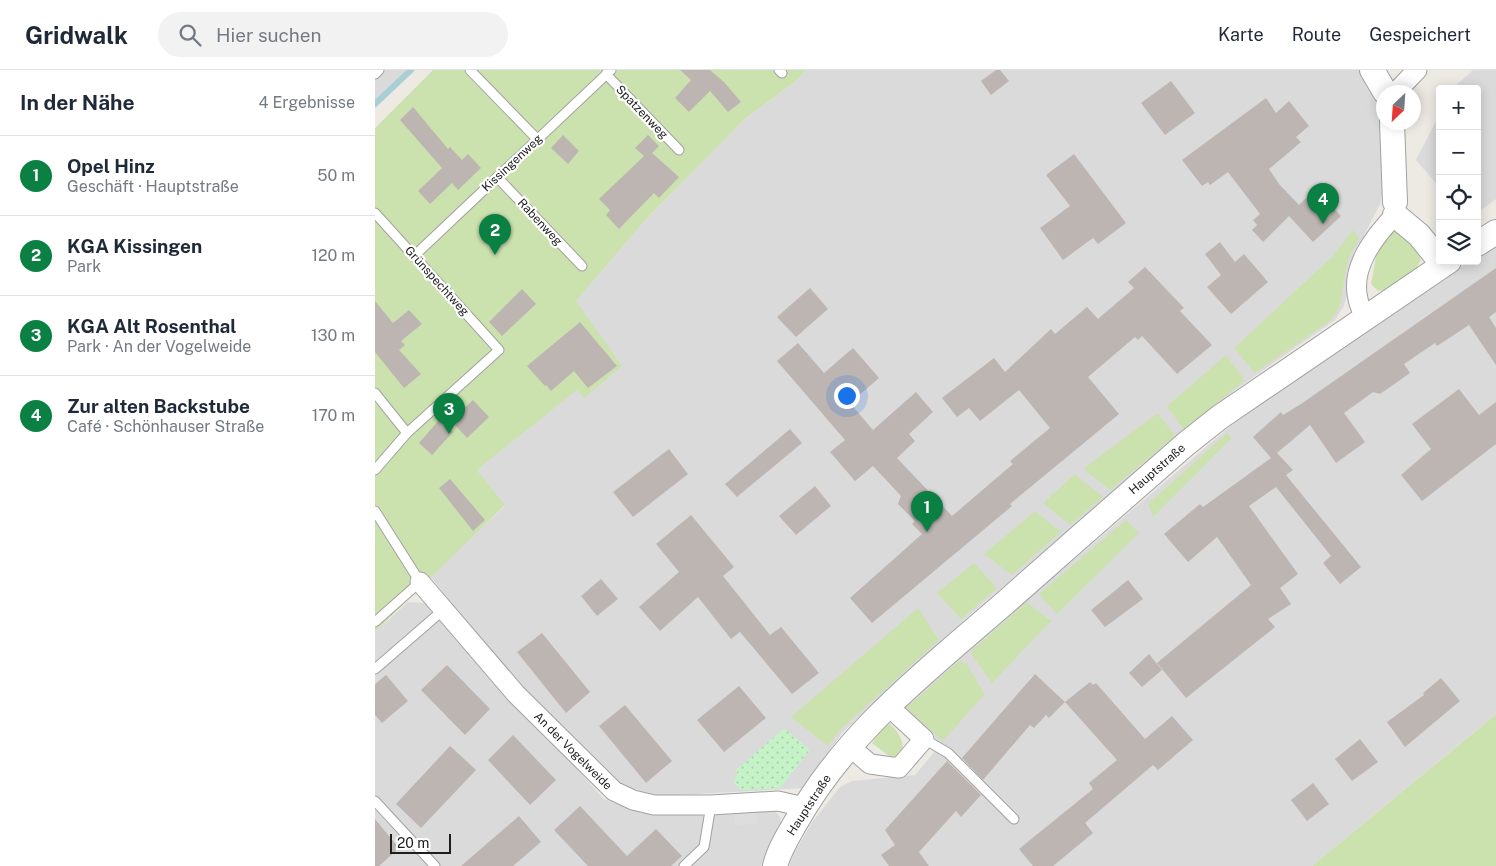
<!DOCTYPE html>
<html lang="de">
<head>
<meta charset="utf-8">
<style>
	:root { --surface:#fff; --page:#f2f2f3; --text:#1f2937; --muted:#747a83; --line:#e0e1e3; --accent:#0b8043 }
	body { margin:0; font-family:"Public Sans",sans-serif; background:var(--page); color:var(--text) }
	.controls { position:absolute; right:15px; top:15px; display:grid; overflow:hidden; border-radius:5px; box-shadow:0 2px 12px #0003 }
	.controls button { width:45px; height:45px; display:grid; place-items:center; padding:0; border:0; border-bottom:1px solid var(--line); background:var(--surface); color:var(--text); font:25px sans-serif }
	.compass { position:absolute; left:1001px; top:15px; width:45px; height:45px; border-radius:50%; background:var(--surface); box-shadow:0 2px 12px #0003; rotate:205deg }
	.scale { position:absolute; left:15px; bottom:12px; width:61px; box-sizing:border-box; padding-left:5px; border:2px solid #1d1d1d; border-top:0; font-size:14px; line-height:18px; white-space:nowrap; color:#1d1d1d; -webkit-text-stroke:4px #fff; paint-order:stroke }
	.you { position:absolute; left:471px; top:325px; width:18px; height:18px; margin:-12px; border:4px solid #fff; border-radius:50%; background:#1a73e8; box-shadow:0 0 0 8px #1a73e833 }
	.badge { display:grid; place-items:center; width:32px; height:32px; border-radius:50%; background:var(--accent); color:#fff; font-size:16px; font-weight:700 }
	.pin { position:absolute; translate:-50% -41px; filter:drop-shadow(0 1px 2px #0008) }
	.pin::after { content:''; position:absolute; top:26px; width:18px; height:15px; background:inherit; clip-path:polygon(0 0,100% 0,50% 100%) }
	.list { margin:0; padding:0; list-style:none }
	h2 { display:flex; justify-content:space-between; align-items:center; height:65px; margin:0; padding:0 20px; font-size:21px }
	h2 small { font-size:16px; font-weight:400; color:var(--muted) }
	.list li { display:grid; grid-template-columns:32px 1fr auto; gap:15px; align-items:center; box-sizing:border-box; height:80px; padding:0 20px; border-top:1px solid var(--line) }
	.list b { display:block; font-size:19px; white-space:nowrap }
	.list p { margin:0; font-size:16px; white-space:nowrap; color:var(--muted) }
	.list em { font-size:16px; font-style:normal; color:var(--muted) }
	.icon { flex:none; width:28px; height:28px; fill:none; stroke:currentColor; stroke-width:2; stroke-linecap:round; stroke-linejoin:round }
	.map { position:relative; flex:none; width:1121px; height:796px; overflow:hidden }
	header { display:flex; align-items:center; gap:30px; box-sizing:border-box; height:70px; padding:0 25px; background:var(--surface); border-bottom:1px solid var(--line) }
	header strong { font-size:24px }
	nav { display:flex; gap:28px; margin-inline-start:auto; font-size:18px }
	.search { width:350px; height:45px; background:var(--page); display:flex; align-items:center; gap:12px; box-sizing:border-box; padding:0 18px; border-radius:28px; color:var(--muted); font-size:19px }
	main { display:flex }
	aside { flex:1; background:var(--surface) }
	.map>svg:first-child { display:block }
	.residential { fill:#dbdada }
	.grass { fill:#cbe2af }
	.park { fill:url(#park-dots) }
	.parking { fill:#ddd }
	.lines { fill:none; stroke-linecap:round; stroke-linejoin:round }
	.stream { stroke:#a9ced6; stroke-width:6 }
	.building { fill:#bdb5b1 }
	.service-casing { stroke:#a1a1a1; stroke-width:11 }
	.minor-casing { stroke:#a1a1a1; stroke-width:21 }
	.tertiary-casing { stroke:#a1a1a1; stroke-width:26 }
	.service { stroke:#fff; stroke-width:9 }
	.minor { stroke:#fff; stroke-width:19 }
	.tertiary { stroke:#fff; stroke-width:24 }
	.labels { text-anchor:middle; dominant-baseline:central; stroke-width:4.5; stroke-linejoin:round; paint-order:stroke }
	.street-label { font-size:12px; fill:#1d1d1d; stroke:#fff }
</style>
</head>
<body>
<header>
<strong>Gridwalk</strong>
<div class="search"><svg class="icon" aria-label="search" viewBox="0 0 24 24"><circle cx="10" cy="10" r="6"/><path d="M15 15l6 6"/></svg>Hier suchen</div>
<nav><a>Karte</a><a>Route</a><a>Gespeichert</a></nav>
</header>
<main>
<aside>
<h2>In der Nähe<small>4 Ergebnisse</small></h2>
<ul class="list">
<li><span class="badge">1</span><div><b>Opel Hinz</b><p>Geschäft · Hauptstraße</p></div><em>50 m</em></li>
<li><span class="badge">2</span><div><b>KGA Kissingen</b><p>Park</p></div><em>120 m</em></li>
<li><span class="badge">3</span><div><b>KGA Alt Rosenthal</b><p>Park · An der Vogelweide</p></div><em>130 m</em></li>
<li><span class="badge">4</span><div><b>Zur alten Backstube</b><p>Café · Schönhauser Straße</p></div><em>170 m</em></li>
</ul>
</aside>
<div class="map">
<svg width="1121" height="796" viewBox="0 0 1121 796">
	<defs>
		<pattern id="park-dots" width="8" height="8" patternUnits="userSpaceOnUse" patternTransform="scale(1.25)"><rect width="8" height="8" fill="#c5f3c7"/><path d="M2 2h.1M6 6h.1" fill="none" stroke="#a9d0aa" stroke-width="1.8" stroke-linecap="round"/></pattern>
	</defs>
	<rect width="100%" height="100%" fill="#edeae4"/>
	<path class="residential" d="M0,0h36l-36,34z
		M431,0h557l17,33 3,16 4,55 -7,30 -22,43 -7,16 -3,28 -4,15 -9,14 -100,70 -269,228 -124,115 -38,55 -144,8 -36,-10 -30,-27 -73,-71 -91,-112 75,-70 -28,-36 100,-81 7,8 -8,-96 72,-84 97,-98 51,-38z
		M1098,0h23v129l-19,14v-124h-25z
		M1065,43v75l-24,-28z
		M1121,174v470l-184,152h-523l5,-13 19,-32 27,-34 12,-6 63,-6 26,-31 -40,-37 352,-300 183,-124 34,-22h7v-4z
		M33,532l18,1 178,196 30,12 26,2 109,-4 6,2 5,6 1,6 -12,21 -8,22h-386v-234z"/>
	<path class="grass" d="M58,0h373l-10,11 -51,38 -97,98 -72,84 46,65 -38,32 -7,-8 -100,80 28,35 -130,127v-504z
		M1021,159l5,1 17,23 3,7 -6,10 -31,20 -6,1 -7,-7c4,-18 5,-49 25,-55z
		M978,160l6,8 -11,22 -8,46 -10,15 -75,52 -21,-25 98,-91z
		M851,285l19,25 -61,50 -17,-24z
		M783,343l17,23 -65,54 -27,-21z
		M852,363l5,5 -79,79 -5,-13z
		M700,404l28,23 -33,28 -27,-22z
		M660,441l26,21 -49,43 -28,-21z
		M751,450l13,13 -82,81 -16,-17 -1,-4z
		M599,493l23,25 -36,31 -24,-26z
		M652,532l24,19 -59,62 -21,-29v-3z
		M543,538l21,32 -99,90 -12,16 -37,-29z
		M584,591l7,2 19,31 -42,47 -37,-33z
		M1121,644v152h-184l171,-141z
		M513,653c8,4 14,15 15,24l-8,10 -6,-1 -17,-13 12,-18z"/>
	<path class="park" d="M409,658l26,22 -30,38 -40,2 -6,-8 4,-9 -3,-2z"/>
	<path class="parking" d="M381,738l1,16 -22,1 -1,-16z"/>
	<g class="lines">
		<path class="stream" d="M0,34l36,-34"/>
	</g>
	<path class="building" d="M305,0h30l14,12 17,20 -13,10 -18,-21 -21,21 -14,-14 16,-18z
		M621,0h4l9,11 -18,14 -10,-14z
		M796,11l24,32 -30,22 -24,-32z
		M891,28l10,15 13,-12 20,25 -13,11 5,5 -32,27 10,15 20,21 16,-16 26,27 -28,26 -24,-26 -26,26 -11,-12 5,-5 -4,-5 7,-6 -32,-42 -18,13 -2,-3 -6,4 -20,-26z
		M38,37l35,42 2,-2 12,13 6,-6 13,14 -23,22 -6,-7 -22,21 -12,-13 24,-23 -42,-48z
		M188,65l16,16 -11,13 -17,-16z
		M273,65l11,11 -7,7 27,24 -20,21 -5,-5 -35,36 -13,-14 4,-5 -11,-11 45,-43 -9,-8z
		M699,84l52,69 -28,21 -5,-6 -30,22 -23,-32 30,-22 -24,-31z
		M845,172l15,20 9,-8 24,28 -37,32 -24,-27 14,-12 -16,-21z
		M770,197l39,41 -4,3 32,34 -35,29 -35,-38 -4,4 -3,-3 -47,40 31,37 -109,90 2,2 -140,117 -22,-25 72,-64 -10,-10 3,-3 -17,-17 3,-8 -28,-30 -18,15 -25,-29 15,-12 -68,-79 21,-18 26,30 29,-25 26,30 -29,25 23,27 43,-38 17,20 -24,22 6,7 -18,17 55,58 61,-52 -3,-3 40,-33 -31,-38 -39,31 -11,-13 -12,9 -15,-19 52,-40 11,14 46,-43 4,5 32,-27 11,12 36,-31 -6,-6z
		M1121,198v44l-7,5 7,11v37l-27,-40 -32,21 -2,-3 -31,21 6,9 -30,21 -7,-2 -29,21 21,29 -29,21 -26,-38 -33,28 16,17 -7,5 75,92 -21,17 -17,-21 8,-7 -55,-69 -27,19 49,68 -18,14 11,16 -23,15 7,8 -89,71 -29,-35 94,-78 -34,-48 -29,25 -24,-28 36,-30 3,3 68,-49 -18,-21 28,-25 2,3 18,-11z
		M435,218l18,21 -32,28 -19,-20z
		M147,219l14,15 -34,32 -13,-14z
		M0,231l18,22 16,-13 13,14 -21,17 4,4 -6,5 22,24 -17,14 -29,-36z
		M205,252l37,44 -29,22 -14,-17 -23,20 -5,-6 -1,1 -18,-20z
		M1084,319l20,26 17,-13v42l-74,57 -21,-26 30,-26 -19,-25z
		M98,330l16,17 -22,21 -16,-17z
		M64,350l14,12 -21,23 -13,-12z
		M415,359l12,14 -65,54 -12,-13z
		M294,379l19,25 -55,43 -20,-25z
		M75,409l35,41 -12,11 -34,-43z
		M440,416l16,20 -35,29 -17,-19z
		M316,445l43,52 -11,9 47,59 11,-8 38,46 -27,21 -52,-62 -9,7 -33,-42 -38,34 -21,-24 40,-35 -23,-28z
		M226,509l17,20 -21,17 -16,-20z
		M753,510l15,19 -38,28 -14,-17z
		M167,563l48,59 -24,21 -49,-61z
		M774,584l13,16 -20,17 -13,-14z
		M72,595l43,44 -25,26 -44,-45z
		M660,604l30,28 25,-20 3,3 3,-2 49,56 27,-23 21,24 -35,30 -5,-5 -68,58 8,10 -40,33h-20l-14,-17 74,-60 -4,-6 28,-23 -52,-58 -16,16 -3,-3 -12,13 -4,-3 -47,55 -21,-22z
		M11,605l22,26 -26,22 -7,-8v-31z
		M1066,608l19,23 -55,46 -18,-25 37,-27 -1,-2z
		M364,616l27,32 -42,34 -27,-32z
		M250,635l47,56 -26,22 -47,-57z
		M138,665l43,45 -26,25 -42,-45z
		M985,669l18,23 -26,19 -17,-22z
		M75,676l26,24 -55,58 -25,-24z
		M572,691l34,34 -20,22 -5,-6 -37,41 10,14h-40l-8,-11 14,-10 -10,-15z
		M938,713l16,21 -22,17 -16,-21z
		M205,736l47,50 29,-27 26,27 -11,10h-83l-34,-36z
		M144,746l22,26 -28,24h-52z
		M0,749l24,29 -20,18h-4z"/>
	<g class="lines">
		<defs>
			<path id="service" d="M95,0l67,69
				M404,0l3,3
				M0,4l4,-4
				M231,4l73,76
				M122,107l85,89
				M0,143l124,137 -92,83 -32,37
				M39,186l197,-186
				M0,323l32,40
				M0,441l45,71 -45,40
				M0,599l67,-58
				M549,669l24,14 66,66
				M0,731l60,65
				M309,796l20,-19 7,-42"/>
			<path id="minor" d="M1021,22l21,-22
				M990,247c-3,-6 -6,-12 -7,-18 -8,-32 17,-63 37,-84v-13
				M45,512l96,112 98,97 19,9 21,5h57l67,-4 26,6
				M474,676l21,18 29,4 25,-29 -37,-34"/>
			<path id="tertiary" d="M997,0l13,22
				M1017,52l3,80
				M1020,145l24,20 21,26
				M1102,174l19,-12
				M400,796c4,-16 13,-30 21,-44 51,-91 134,-154 211,-221 60,-53 119,-105 180,-158l33,-26 229,-156"/>
		</defs>
		<use href="#service" class="service-casing"/>
		<use href="#minor" class="minor-casing"/>
		<use href="#tertiary" class="tertiary-casing"/>
		<use href="#service" class="service"/>
		<use href="#minor" class="minor"/>
		<use href="#tertiary" class="tertiary"/>
	</g>
	<g class="labels">
		<g class="street-label">
			<text transform="translate(267 42) rotate(46)">Spatzenweg</text>
			<text transform="translate(137 93) rotate(-43)">Kissingenweg</text>
			<text transform="translate(165 152) rotate(47)">Rabenweg</text>
			<text transform="translate(62 211) rotate(48)">Grünspechtweg</text>
			<text transform="translate(782 399) rotate(-41)">Hauptstraße</text>
			<text transform="translate(198 681) rotate(45)">An der Vogelweide</text>
			<text transform="translate(434 735) rotate(-57)">Hauptstraße</text>
		</g>
	</g>
</svg>
<div class="controls">
<button>+</button>
<button>−</button>
<button><svg class="icon" aria-label="locate" viewBox="0 0 24 24"><circle cx="12" cy="12" r="6"/><path d="M12 2v4M12 18v4M2 12h4M18 12h4"/></svg></button>
<button><svg class="icon" aria-label="layers" viewBox="0 0 24 24"><path d="M12 4l9 5-9 5-9-5zM3 14l9 5 9-5"/></svg></button>
</div>
<svg class="compass" viewBox="-18 -18 36 36"><path d="M0-13l5 13h-10z" fill="#e53935"/><path d="M0 13l5-13h-10z" fill="#747a83"/></svg>
<div class="scale">20 m</div>
<div class="you"></div>
<div class="pin badge" style="left:552px;top:462px">1</div>
<div class="pin badge" style="left:120px;top:185px">2</div>
<div class="pin badge" style="left:74px;top:364px">3</div>
<div class="pin badge" style="left:948px;top:154px">4</div>
</div>
</main>
</body>
</html>
